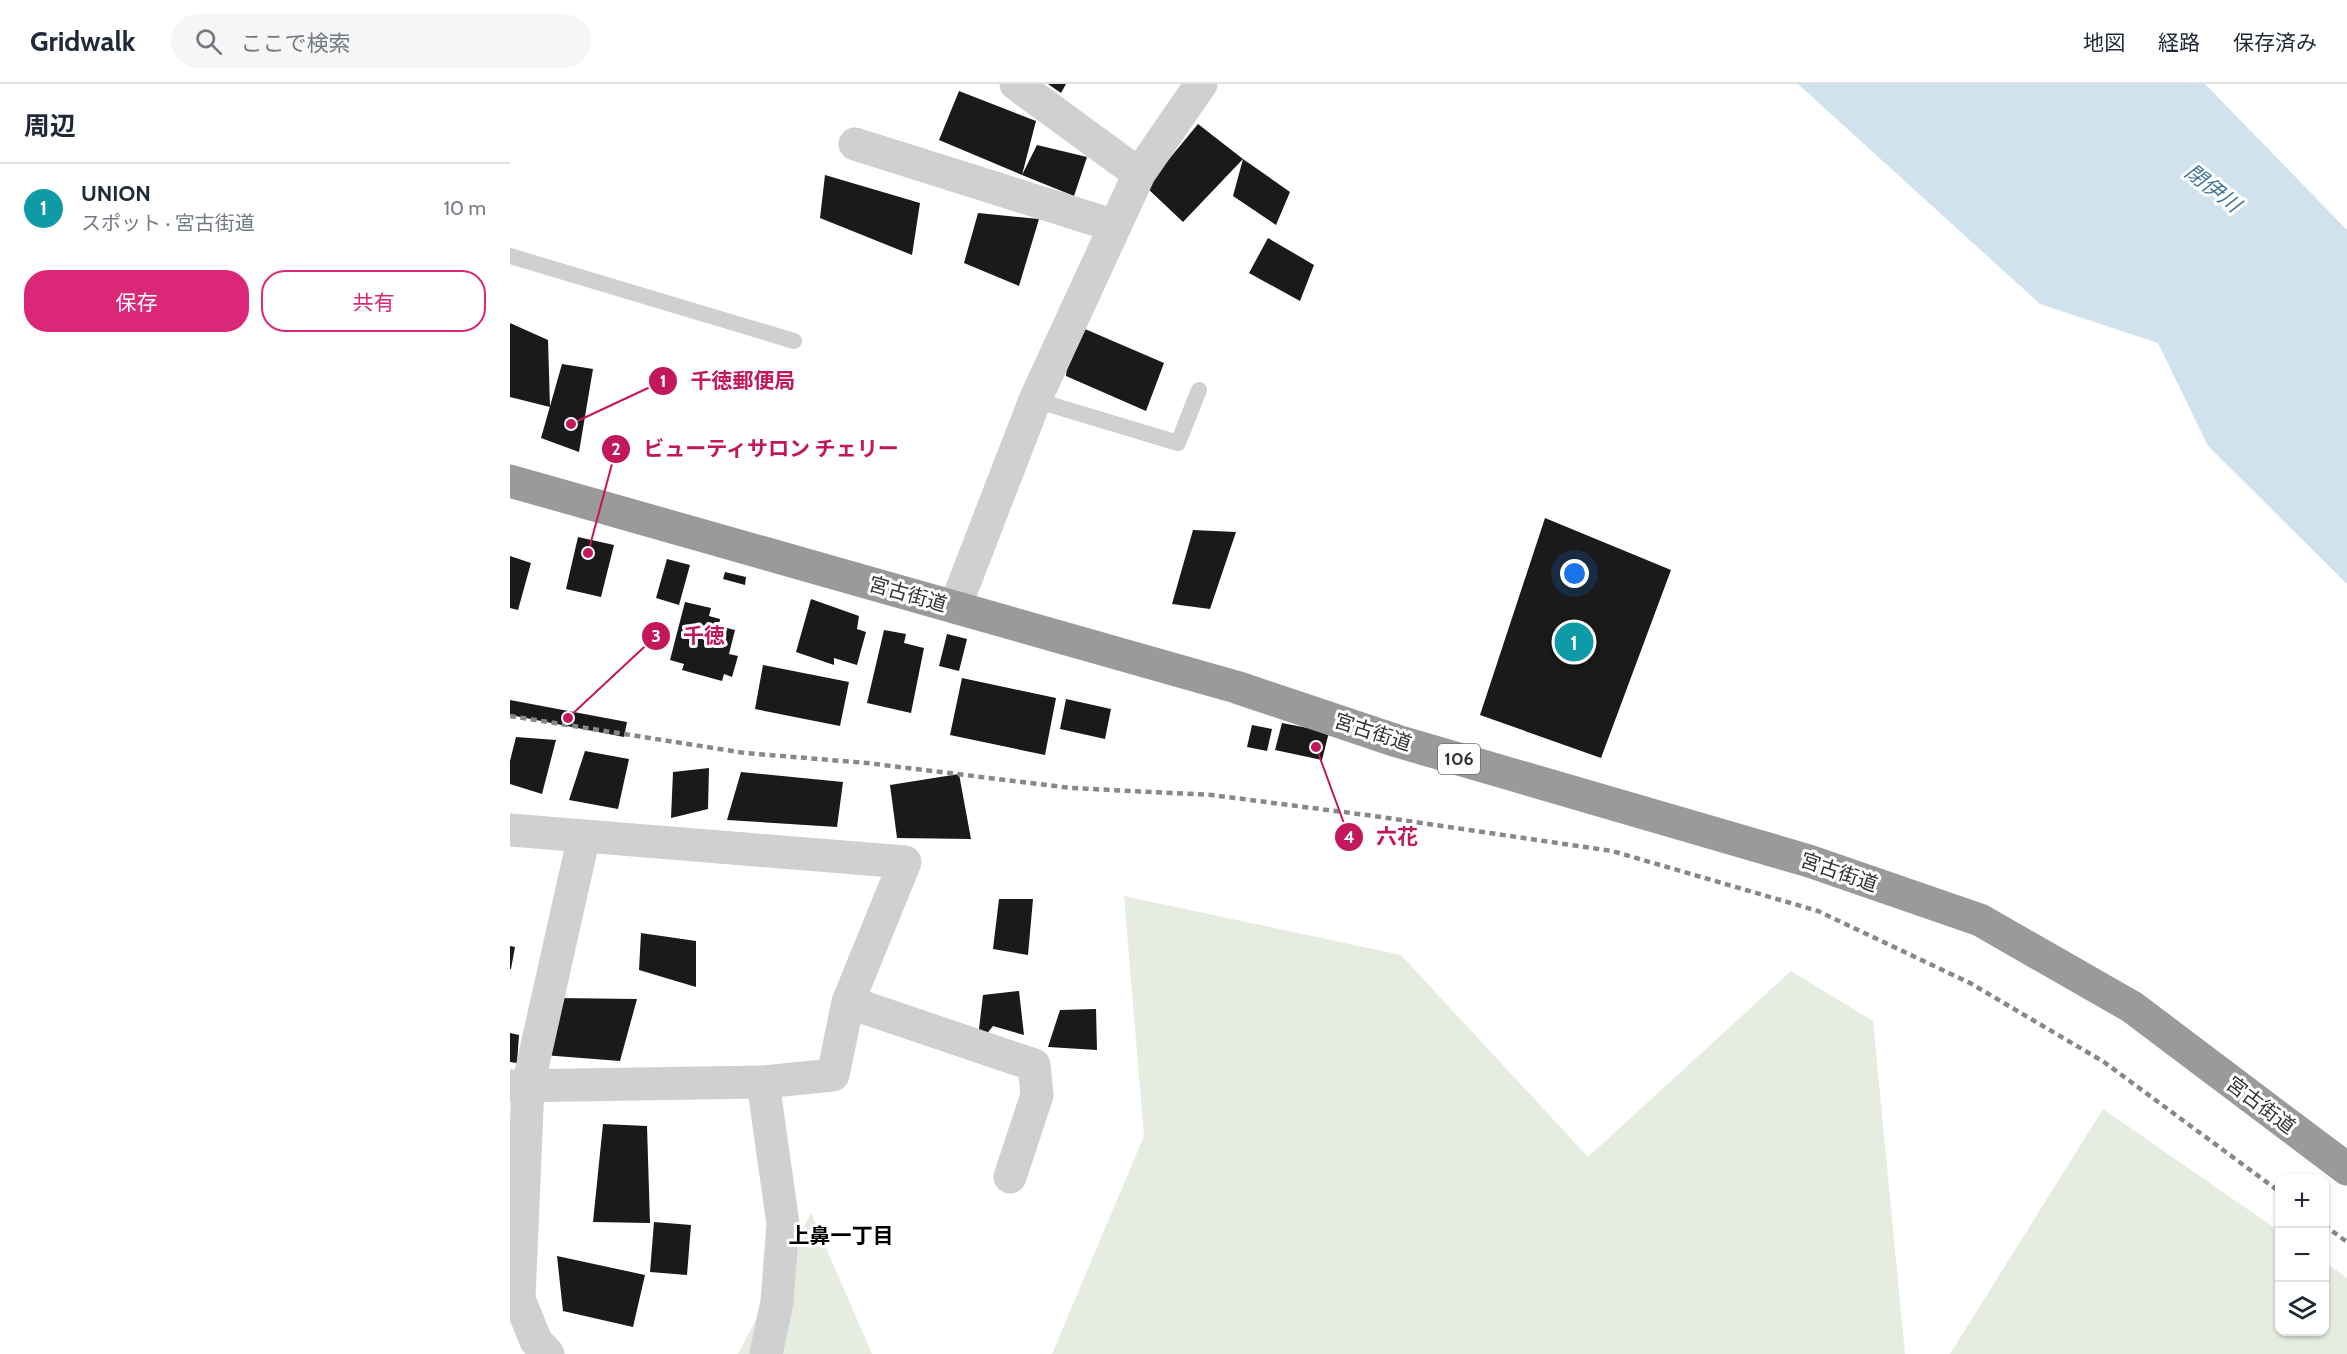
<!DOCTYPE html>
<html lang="ja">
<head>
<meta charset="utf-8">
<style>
	:root { --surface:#fff; --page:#f6f6f7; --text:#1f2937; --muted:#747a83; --line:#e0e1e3; --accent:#db2777 }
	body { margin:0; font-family:Cabin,"Noto Sans JP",sans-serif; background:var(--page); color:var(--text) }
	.controls { position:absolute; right:18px; bottom:18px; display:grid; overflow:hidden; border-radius:12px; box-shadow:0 2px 4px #0004 }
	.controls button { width:54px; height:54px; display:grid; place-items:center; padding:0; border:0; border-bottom:2px solid var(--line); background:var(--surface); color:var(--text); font:30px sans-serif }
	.you { position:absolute; left:1065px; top:490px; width:21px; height:21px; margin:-15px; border:4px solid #fff; border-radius:50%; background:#1a73e8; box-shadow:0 0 0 9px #1a73e833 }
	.badge { display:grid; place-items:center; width:39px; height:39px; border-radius:50%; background:var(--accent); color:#fff; font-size:20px; font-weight:700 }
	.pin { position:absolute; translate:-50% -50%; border:3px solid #fff; box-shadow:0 2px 6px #0006 }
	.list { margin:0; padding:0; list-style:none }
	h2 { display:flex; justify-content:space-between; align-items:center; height:78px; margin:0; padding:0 24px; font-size:26px }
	h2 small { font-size:20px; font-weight:400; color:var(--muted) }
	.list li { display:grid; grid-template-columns:39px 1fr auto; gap:18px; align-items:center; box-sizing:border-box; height:90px; padding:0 24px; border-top:2px solid var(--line) }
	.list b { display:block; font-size:22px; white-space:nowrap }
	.list p { margin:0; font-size:20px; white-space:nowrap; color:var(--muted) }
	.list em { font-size:20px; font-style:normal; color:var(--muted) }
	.actions { display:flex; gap:12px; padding:18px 24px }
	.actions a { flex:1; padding:14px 0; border:2px solid var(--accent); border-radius:24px; text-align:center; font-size:21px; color:var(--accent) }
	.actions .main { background:var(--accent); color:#fff }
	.icon { flex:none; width:33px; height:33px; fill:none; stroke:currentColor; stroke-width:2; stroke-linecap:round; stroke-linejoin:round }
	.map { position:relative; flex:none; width:1837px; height:1270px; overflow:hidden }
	header { display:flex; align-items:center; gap:36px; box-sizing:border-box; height:84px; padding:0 30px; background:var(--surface); border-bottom:2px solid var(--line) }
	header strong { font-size:28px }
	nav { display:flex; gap:33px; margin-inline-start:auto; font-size:21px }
	.search { width:420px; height:54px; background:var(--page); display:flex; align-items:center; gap:15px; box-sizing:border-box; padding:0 21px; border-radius:33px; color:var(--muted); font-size:22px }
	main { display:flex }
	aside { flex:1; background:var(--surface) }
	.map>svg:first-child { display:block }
	.green { fill:#e6ecdf }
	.water { fill:#cfe2ee }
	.building { fill:#1a1a1a }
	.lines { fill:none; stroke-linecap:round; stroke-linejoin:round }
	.lane { stroke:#d0d0d0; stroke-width:16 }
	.street { stroke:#d0d0d0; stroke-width:33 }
	.highway { stroke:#9a9a9a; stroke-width:33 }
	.rail { stroke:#888; stroke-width:4.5; stroke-dasharray:6 4.5; stroke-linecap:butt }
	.labels { text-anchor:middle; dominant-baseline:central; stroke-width:6; stroke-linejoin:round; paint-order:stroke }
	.shield { fill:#fff; stroke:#707070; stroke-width:1.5 }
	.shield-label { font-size:18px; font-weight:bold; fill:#333 }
	.street-label { font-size:20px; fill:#333; stroke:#fff }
	.water-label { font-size:21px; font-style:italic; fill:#3f7597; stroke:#fff }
	.neighbourhood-label { font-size:21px; font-weight:bold; fill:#000; stroke:#fff }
	.leader { fill:none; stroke:#c2185b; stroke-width:2 }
	.callout-dot { fill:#c2185b; stroke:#fff; stroke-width:2 }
	.mark-label { font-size:18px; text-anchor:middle; font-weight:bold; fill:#fff }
	.callout-label { font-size:21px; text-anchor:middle; font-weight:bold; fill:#c2185b; stroke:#fff; stroke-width:6; stroke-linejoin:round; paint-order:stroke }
</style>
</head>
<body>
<header>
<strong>Gridwalk</strong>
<div class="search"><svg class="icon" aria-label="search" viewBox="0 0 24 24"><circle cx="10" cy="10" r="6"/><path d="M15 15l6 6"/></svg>ここで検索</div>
<nav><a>地図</a><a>経路</a><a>保存済み</a></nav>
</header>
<main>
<aside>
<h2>周辺<small></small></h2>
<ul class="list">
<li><span class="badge" style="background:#0f9aa8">1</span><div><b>UNION</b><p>スポット · 宮古街道</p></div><em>10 m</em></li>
</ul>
<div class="actions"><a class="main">保存</a><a>共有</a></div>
</aside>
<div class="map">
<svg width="1837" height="1270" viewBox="0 0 1837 1270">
	<rect width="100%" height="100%" fill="#fff"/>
	<path class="green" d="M614,812l277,59 187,202 203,-186 82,50 32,333h-853l92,-218z
		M1593,1025l176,122 1,101h44l1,-70 22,16v76h-397z
		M301,1129l61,141h-134z"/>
	<path class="water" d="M1288,0h407l142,146v354l-139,-138 -50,-103 -118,-39z"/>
	<path class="building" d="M538,0h18l-5,9z
		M449,7l77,30 -14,54 15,-30 50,12 -13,39 -52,-21 -83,-35z
		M688,40l45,35 -60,63 -37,-35z
		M733,75l47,33 -14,33 -43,-29z
		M315,91l95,28 -8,52 -92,-37z
		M468,129l61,6 -20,67 -55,-23z
		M758,154l46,27 -14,36 -51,-28z
		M0,239l38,17 2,67 -40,-10z
		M561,239l93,40 -18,48 -80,-35z
		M52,280l31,5 -14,83 -38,-14z
		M1035,434l126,52 -70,188 -121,-43z
		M683,446l43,2 -26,77 -38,-5z
		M68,453l36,8 -13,52 -35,-8z
		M0,472l21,7 -13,47 -8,-2z
		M157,475l23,6 -11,40 -23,-7z
		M215,488l21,5 -1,8 -22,-6z
		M301,515l48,17 -2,13 9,3 -9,33 -23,-7v7l-38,-13z
		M175,518l26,6 -2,8 11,3 -1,7 16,4 -6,24 9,2 -6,21 -8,-3 -2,7 -40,-11 2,-6 -14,-4z
		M374,546l22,4 -2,9 20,5 -13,65 -44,-10z
		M437,550l20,5 -8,32 -20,-5z
		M253,581l86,17 -9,44 -85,-17z
		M452,594l94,20 -11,57 -95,-20z
		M556,615l45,10 -6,30 -45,-10z
		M0,616l117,22 -3,15 -114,-22z
		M772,639l47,9 -7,28 -47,-10z
		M742,641l20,4 -5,22 -20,-4z
		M6,653l40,3 -14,54 -32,-10v-23z
		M75,667l44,8 -11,50 -49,-9z
		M199,684l-1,41 -37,9 2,-46z
		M231,688l102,10 -6,45 -110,-7z
		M449,690l12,65 -74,-1 -7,-53z
		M489,815h34l-5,56 -35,-6z
		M131,849l55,8v46l-57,-17z
		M0,862l5,1 -4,22h-1z
		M509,907l5,44 -31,-9 -16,20 6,-51z
		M47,914l80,1 -17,62 -77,-6z
		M586,925l1,41 -49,-3 12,-37z
		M0,949l9,2 -2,28 -7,-1z
		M93,1040l44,2 3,97 -57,-1z
		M144,1138l37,3 -4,50 -37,-3z
		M47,1172l88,19 -12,52 -70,-16z"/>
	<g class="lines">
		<path class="lane" d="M0,172l284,85
			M525,316l143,43 21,-53"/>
		<path class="street" d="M506,0l123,90
			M345,60l260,82
			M445,523l80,-207 104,-226 62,-90
			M0,746l395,32 -57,140 -15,73 -70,7 -253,4
			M338,918l186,63 3,30 -27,82
			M253,998l20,142 -6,78 -11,52
			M38,1270l-12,-13 -17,-42 9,-213 56,-250"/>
		<path class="highway" d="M0,397l726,206 161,54 412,120 171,59 152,87 215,162"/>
		<path class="rail" d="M0,632l235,37 122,10 204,25 141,7 162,21 238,35 206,60 152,72 134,79 176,130
			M1814,1141l23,17"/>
	</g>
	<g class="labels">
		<rect class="shield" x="928" y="660" width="42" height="30" rx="4.5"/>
		<g class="shield-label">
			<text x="949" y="675">106</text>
		</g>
		<g class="street-label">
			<text transform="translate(398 510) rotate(16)">宮古街道</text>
			<text transform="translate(863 648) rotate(18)">宮古街道</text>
			<text transform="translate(1329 788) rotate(19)">宮古街道</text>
			<text transform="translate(1751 1021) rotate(37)">宮古街道</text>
		</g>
		<g class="water-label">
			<text transform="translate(1703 104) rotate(38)">閉伊川</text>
		</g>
		<g class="neighbourhood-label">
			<text x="331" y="1151">上鼻一丁目</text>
		</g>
	</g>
	<path class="leader" d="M61 340L153 297M78 469L106 365M58 634L146 552M806 663L839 753"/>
	<g class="callout-dot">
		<circle cx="61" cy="340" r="6"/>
		<circle cx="78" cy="469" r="6"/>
		<circle cx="58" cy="634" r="6"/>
		<circle cx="806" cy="663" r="6"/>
		<circle cx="153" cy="297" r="15"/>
		<circle cx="106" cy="365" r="15"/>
		<circle cx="146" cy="552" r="15"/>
		<circle cx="839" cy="753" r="15"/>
	</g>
	<g class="mark-label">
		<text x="153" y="303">1</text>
		<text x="106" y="371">2</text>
		<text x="146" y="558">3</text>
		<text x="839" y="759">4</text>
	</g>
	<g class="callout-label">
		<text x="233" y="304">千徳郵便局</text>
		<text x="261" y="372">ビューティサロン チェリー</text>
		<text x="194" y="559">千徳</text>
		<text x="887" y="760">六花</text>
	</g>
</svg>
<div class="controls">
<button>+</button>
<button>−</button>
<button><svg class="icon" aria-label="layers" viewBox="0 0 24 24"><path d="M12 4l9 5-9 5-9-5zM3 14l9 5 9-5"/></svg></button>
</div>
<div class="you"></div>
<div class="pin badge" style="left:1064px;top:558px;background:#0f9aa8">1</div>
</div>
</main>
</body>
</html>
